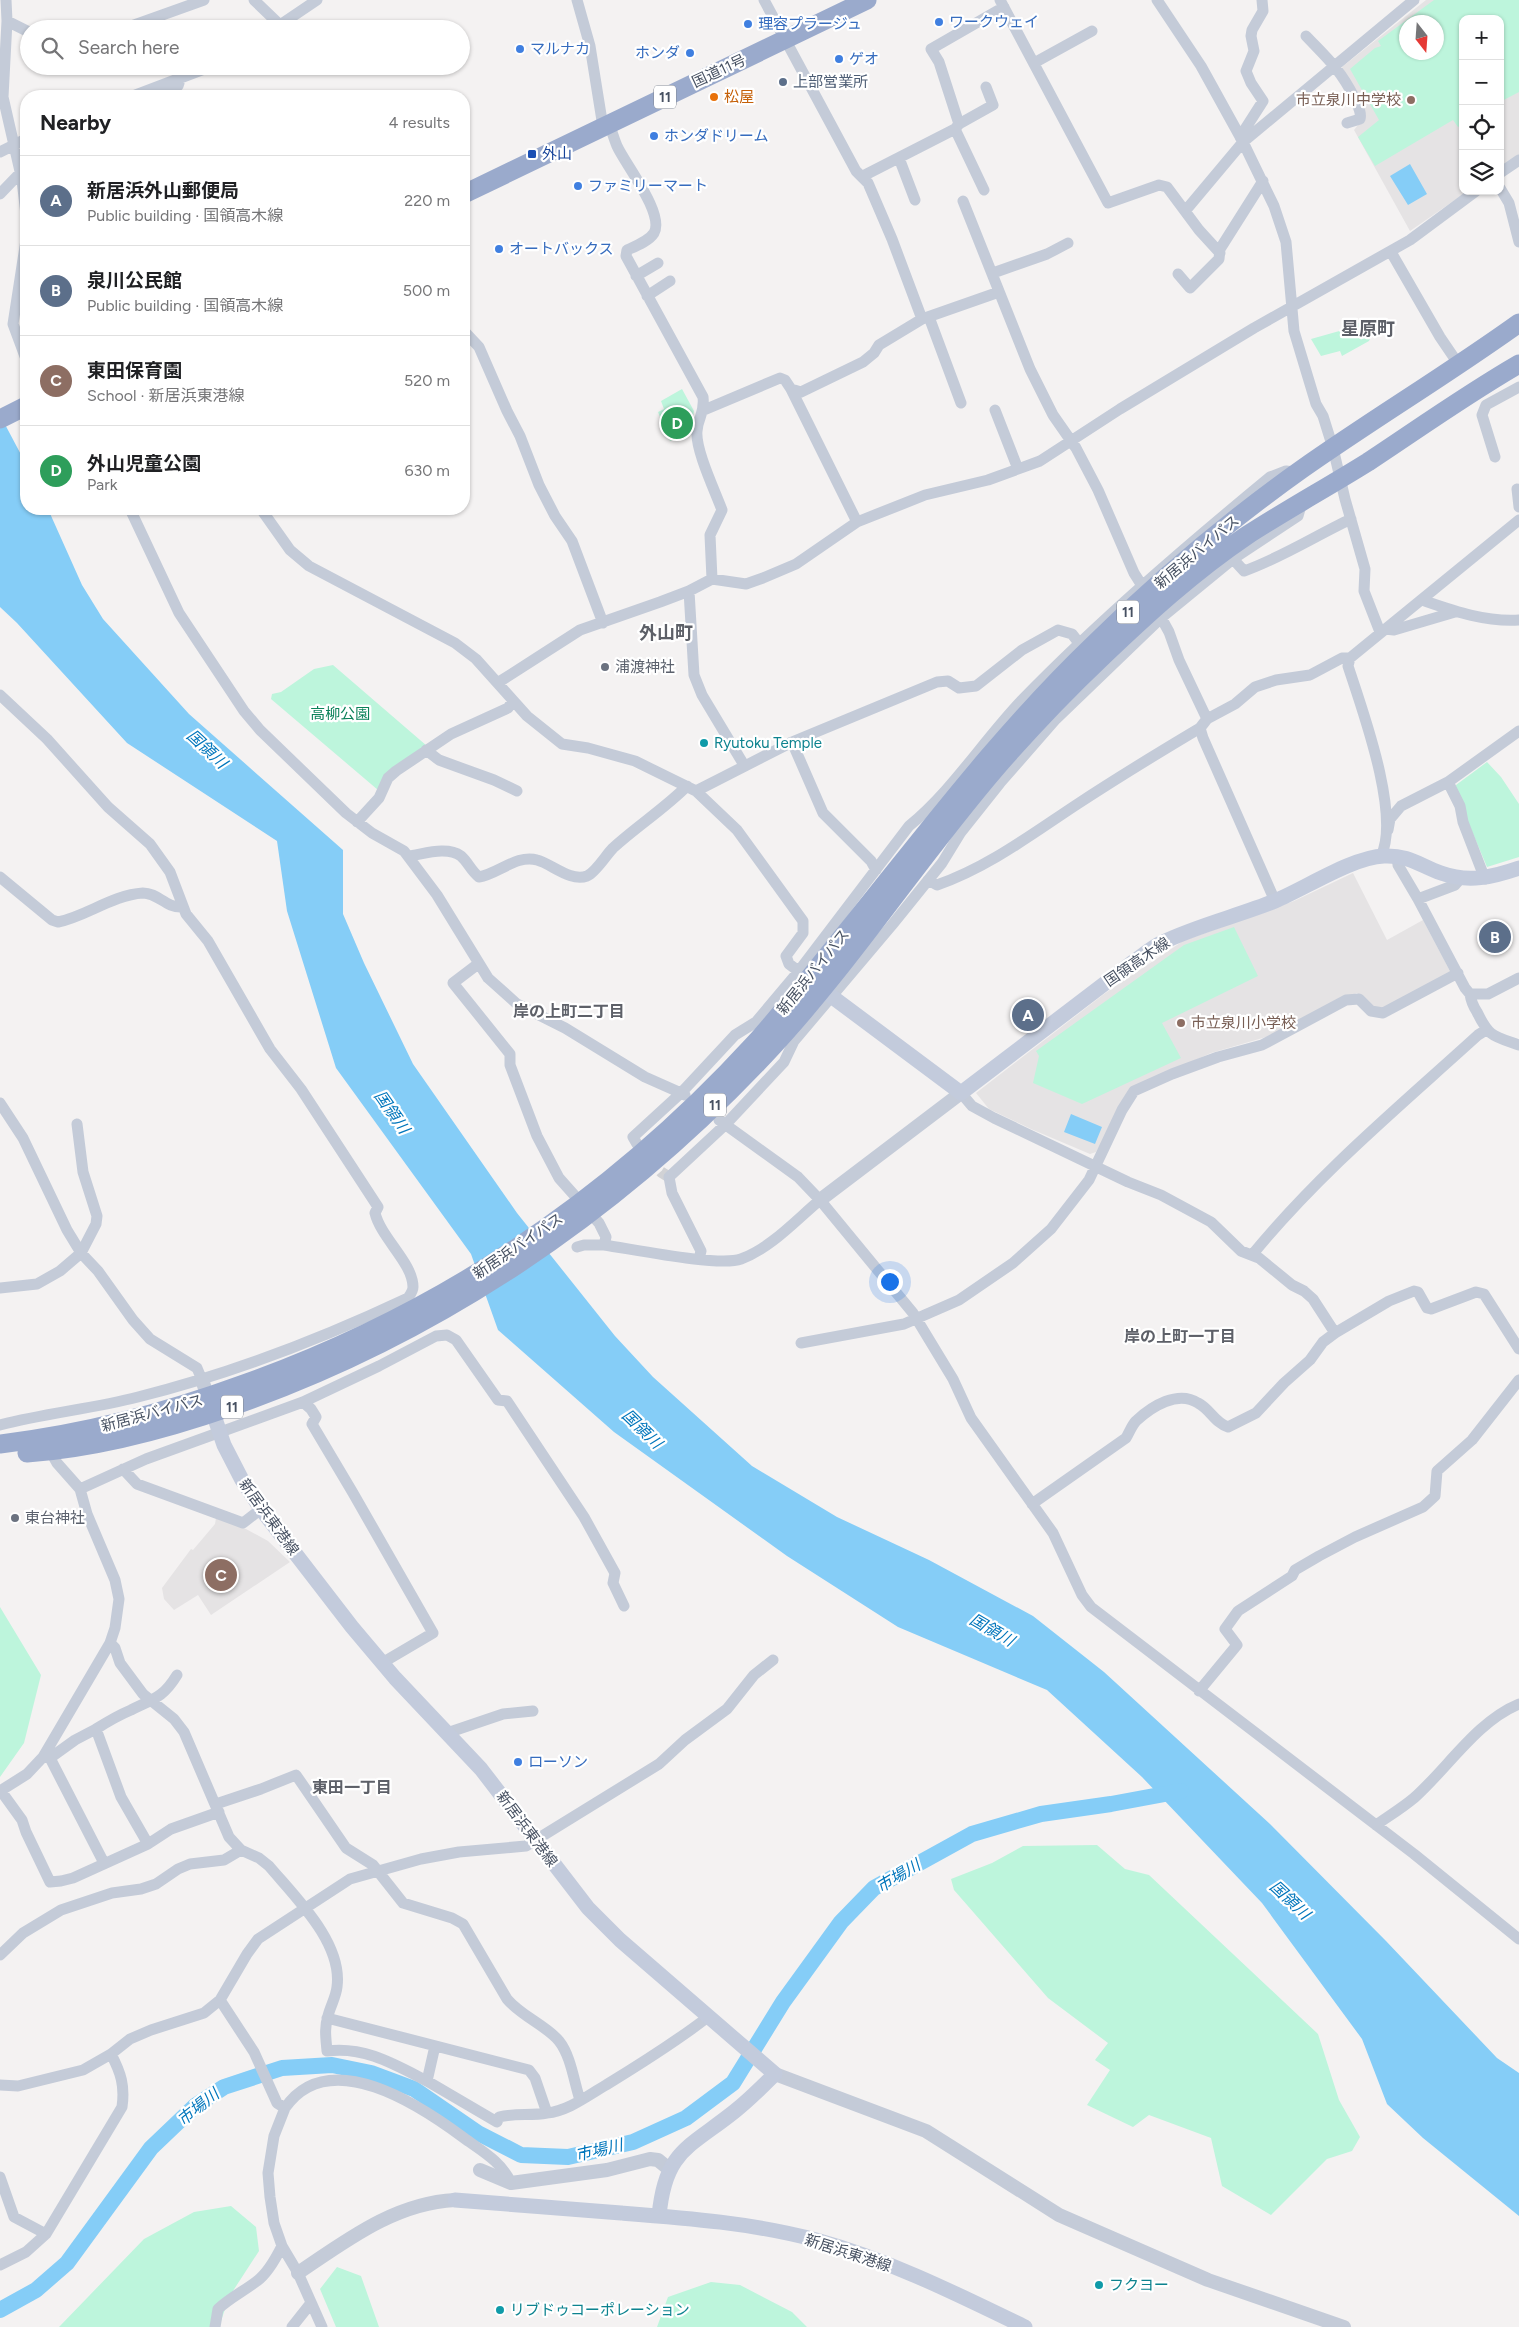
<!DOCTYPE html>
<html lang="en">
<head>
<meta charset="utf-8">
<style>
	:root { --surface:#fff; --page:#f6f6f6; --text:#202124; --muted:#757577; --line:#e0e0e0; --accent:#0b8043 }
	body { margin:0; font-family:Figtree,"Noto Sans JP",sans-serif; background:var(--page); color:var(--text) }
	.controls { position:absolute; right:15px; top:15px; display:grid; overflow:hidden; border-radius:10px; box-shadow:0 1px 4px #0004 }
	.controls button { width:45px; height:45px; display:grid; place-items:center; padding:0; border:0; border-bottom:1px solid var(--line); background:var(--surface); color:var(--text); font:25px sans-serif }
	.compass { position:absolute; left:1399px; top:15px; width:45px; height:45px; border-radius:50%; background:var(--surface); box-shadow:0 1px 4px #0004; rotate:163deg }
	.you { position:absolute; left:889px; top:1281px; width:18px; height:18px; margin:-12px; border:4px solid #fff; border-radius:50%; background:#1a73e8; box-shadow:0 0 0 8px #1a73e833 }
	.badge { display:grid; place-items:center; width:32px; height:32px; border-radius:50%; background:var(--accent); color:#fff; font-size:16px; font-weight:700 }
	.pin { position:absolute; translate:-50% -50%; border:2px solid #fff; box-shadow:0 1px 5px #0006 }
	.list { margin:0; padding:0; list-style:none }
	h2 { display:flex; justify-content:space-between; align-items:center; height:65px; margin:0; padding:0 20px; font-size:21px }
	h2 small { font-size:16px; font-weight:400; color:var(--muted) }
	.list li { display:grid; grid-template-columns:32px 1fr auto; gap:15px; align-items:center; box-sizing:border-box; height:90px; padding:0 20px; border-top:1px solid var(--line) }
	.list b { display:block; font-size:19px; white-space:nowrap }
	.list p { margin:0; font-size:16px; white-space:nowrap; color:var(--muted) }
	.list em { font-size:16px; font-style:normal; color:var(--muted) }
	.icon { flex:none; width:28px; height:28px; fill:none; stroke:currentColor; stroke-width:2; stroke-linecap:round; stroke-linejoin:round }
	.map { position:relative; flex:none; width:1519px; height:2327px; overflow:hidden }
	.search { position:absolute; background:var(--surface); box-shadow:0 1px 4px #0004; left:20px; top:20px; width:450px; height:55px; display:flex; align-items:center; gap:12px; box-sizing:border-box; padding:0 18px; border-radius:28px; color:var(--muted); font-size:19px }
	.panel { position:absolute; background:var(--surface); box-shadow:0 1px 4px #0004; left:20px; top:90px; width:450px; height:425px; border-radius:20px }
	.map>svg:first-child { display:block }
	.education { fill:#e5e3e4; fill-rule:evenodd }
	.green { fill:#bdf5dc; fill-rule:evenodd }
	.water { fill:#85cdf7 }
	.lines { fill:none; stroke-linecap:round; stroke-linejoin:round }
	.river { stroke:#85cdf7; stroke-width:16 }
	.minor-tunnel { stroke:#d1d2d5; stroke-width:11; stroke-dasharray:11 5.5; stroke-linecap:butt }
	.minor { stroke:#c4cbd8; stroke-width:11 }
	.tertiary { stroke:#c4cbd8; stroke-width:14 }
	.secondary { stroke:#c3cbdc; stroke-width:15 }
	.trunk { stroke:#9aaacc; stroke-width:19 }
	.shop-dot { fill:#3f7fe0; stroke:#fff; stroke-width:2 }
	.service-dot { fill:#5c6f8a; stroke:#fff; stroke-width:2 }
	.food-dot { fill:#e8710a; stroke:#fff; stroke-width:2 }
	.education-dot { fill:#8d6e63; stroke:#fff; stroke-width:2 }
	.transit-dot { fill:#1a4fb4; stroke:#fff; stroke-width:2 }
	.worship-dot { fill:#6b7280; stroke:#fff; stroke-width:2 }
	.culture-dot { fill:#0f9aa8; stroke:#fff; stroke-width:2 }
	.labels { text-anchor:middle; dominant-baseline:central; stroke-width:4.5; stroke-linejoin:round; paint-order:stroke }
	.shield { fill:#fff; stroke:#7e8591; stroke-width:1 }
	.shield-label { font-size:14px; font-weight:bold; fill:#475162 }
	.shop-label { font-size:15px; fill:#366cbe; stroke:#fff; text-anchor:start }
	.street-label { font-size:15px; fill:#475162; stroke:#fff }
	.service-label { font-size:15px; fill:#4e5e75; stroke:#fff; text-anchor:start }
	.food-label { font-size:15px; fill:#c56008; stroke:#fff; text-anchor:start }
	.education-label { font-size:15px; fill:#785e54; stroke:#fff; text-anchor:end }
	.transit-label { font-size:15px; fill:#164399; stroke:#fff; text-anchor:start }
	.worship-label { font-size:15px; fill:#5b616d; stroke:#fff; text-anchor:start }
	.park-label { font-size:15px; fill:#0c825a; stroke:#fff }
	.culture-label { font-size:15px; fill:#0d838f; stroke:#fff; text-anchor:start }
	.water-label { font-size:16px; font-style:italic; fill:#0076bc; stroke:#fff }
	.neighbourhood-label { font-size:16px; font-weight:bold; fill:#5d6068; stroke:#fff }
	.quarter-label { font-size:18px; font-weight:bold; fill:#5d6068; stroke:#fff }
</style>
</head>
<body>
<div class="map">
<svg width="1519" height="2327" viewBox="0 0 1519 2327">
	<rect width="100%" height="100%" fill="#f4f2f2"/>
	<path class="education" d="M1426,0h93v157l-19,12v-150h-37v172h5l-58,40 -56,-101 12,-15 -24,-48zM1406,22h30v30h-30z
		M1353,873l34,67 36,-20 28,53 -69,36 -11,-2 -14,-14 -91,44 -55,16 -77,34 -38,65 -6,2 -59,-25 -42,-20 -13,-16 128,-99 79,-53 111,-40z
		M216,1518l30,11 22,12 22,21 -79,53 -13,-20 -24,15 -10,-11 -2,-11 29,-39 2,1 22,-26z"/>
	<path class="green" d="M1434,0h85v92l-19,10v-83h-37v105l-5,3 -5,-7 -78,46 -17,-29 21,-17 -29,-51 25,-21 6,-2 -3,-5zM1406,22h30v30h-30z
		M1367,318l6,13 -4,10 -27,15 -2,-5 -19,5 -10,-17 39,-11z
		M682,389l12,22 -5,23 -19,7 -12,-29 6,-3 -3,-8z
		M333,665l94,81 -49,44 -107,-91 1,-5 9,-2 33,-23z
		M1487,762l14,15 18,27v53l-32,10 -32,-76 1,-6z
		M1234,927l24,49 -96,47 19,35 -99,46 -49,-21 6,-27 -3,-5 148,-106z
		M0,1607l41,68 -17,68 -24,34z
		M1097,1845l28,24 24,6 169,159 21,66 21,37 -8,14 -25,8 -56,56 -49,-29 -11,-48 -62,-23 -16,12 -46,-22 23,-35 -15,-10 13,-17 -60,-45 -94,-108 -3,-11 41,-16 31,-17z
		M231,2206l25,21 3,24 -30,46 -10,30h-160l85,-88 50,-27z
		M337,2267l24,9 18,51h-43l-16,-38z
		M711,2282l29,3 52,27 15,15h-150l11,-30z"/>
	<path class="water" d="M1410,164l17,30 -19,11 -18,-29z
		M0,415l26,49v45h22l34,76 21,34 86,95 154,136v64l21,49 49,101 104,149 98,123 38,41 99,89 85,51 92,43 104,56 71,56 166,152 116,117 111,117 22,15v143l-96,-78 -36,-34 -25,-65 -100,-136 -120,-126 -95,-87 -149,-63 -111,-71 -173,-124 -116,-102 -27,-76 -135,-186 -49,-157 -10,-70 -150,-98 -110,-120 -17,-16z
		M1071,1114l31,13 -7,17 -31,-12z"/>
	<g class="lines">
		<path class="river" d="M0,2310l36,-20 31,-27 84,-115 44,-42 29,-19 58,-19 50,-3 39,8 43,16 64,44 43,22 47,2 65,-15 53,-24 47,-35 50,-81 58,-80 33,-34 98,-54 69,-20 70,-10 70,-13"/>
		<path class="minor-tunnel" d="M650,1159l11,13 8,5"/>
		<path class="minor" d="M6,0l1,21 -4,76 19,83 4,5
			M254,0l26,25
			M577,0l13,46 13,81
			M764,0l92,171 12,12 24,56 30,80 77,-27
			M1000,0l108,203 51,-18 8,2 32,43 21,23
			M1157,0l44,66 42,76 31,64 12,36 8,89 22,73 7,12 10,32 12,51 20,70 -1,22 16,41
			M7,21l22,11
			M123,29l81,-29
			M274,29l43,-29
			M1306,36c21,22 34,33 48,61 3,8 8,15 6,22l-13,4
			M1034,63l58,-32
			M133,96l79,-30
			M159,96l19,-10 1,-3
			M609,124c3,7 5,15 8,22 8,18 48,68 37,87 -5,8 -18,13 -27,17l-1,6 77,141c2,17 -5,20 -6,34 -2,18 18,60 25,79l-12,25 2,44
			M959,124l34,-19 -7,-18
			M955,129l29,61
			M1240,137l23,-36 -12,-18 -5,-12 8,-20 -3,-15 1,-6 11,-19 -1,-11
			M0,152l26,-13
			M899,158l16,42
			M1500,173l19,-13
			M863,176l92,-47 4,-5 -20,-62 -8,-13 73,-42
			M22,180l4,35
			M1500,188l9,15 10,39
			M0,194l23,-24
			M963,201l67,168 23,46 23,33 22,42 36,83 12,19
			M1186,210l57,-68 171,-142
			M26,240l-13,84 13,35
			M1391,252l49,85 19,28
			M993,273l54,-19 21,-11
			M1178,274l12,14 29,-29 1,-10 43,-68
			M636,276l22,-13
			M647,296l23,-15
			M929,317l32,86
			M464,331l15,16 28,64 13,25 19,49 16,31 17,25 31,82
			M791,389l66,133
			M704,410l76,-32 5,2 6,9 10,3 62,-30 11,-9 5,-8 43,-26
			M995,410l23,59
			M1495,457l-13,-42 4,-10 33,-18
			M1517,489l2,18
			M130,509l49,104 65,98 16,19 86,83 26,20 32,18 33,44 51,83 29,26 48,24 80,49 36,16 -48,44 4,7
			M261,509l29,41 19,16 146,77 21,16 51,57 35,28 26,4 47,13 61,30 41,39 66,91v12l-17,23 3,8 16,12
			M1233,559l11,12c37,-13 71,-35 107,-52
			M689,591l5,84 8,20 42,70
			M1422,600c32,11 62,22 97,20
			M1158,612l11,20 10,28 28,59 -7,9 3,10 72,163
			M1385,629l9,1 61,-18
			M499,682l81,-52 80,-28 29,-11 23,-12 34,5 17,-6 33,-14 61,-42 68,-27 63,-15 52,-19 80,-52 134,-81 156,-88 66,-49
			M0,695l47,44 61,68 42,37 20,28 16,42 22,27 62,108 31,40 77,118 -3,6c6,25 38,50 38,74 0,4 -3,8 -5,11 -87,41 -177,76 -270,99 -46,12 -93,16 -138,28
			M1207,719l28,-15 20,-17 21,-7 34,-5 32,-17h8
			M792,742l31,71 48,48 5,9
			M426,750l13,10 55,20 23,11
			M1448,782l12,24 3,16 22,57
			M696,791l96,-49 145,-60 11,-1 11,7 17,-2 46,-36 36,-20 14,4 7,9
			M357,822l22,-24 9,-20 8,-7 55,-37 57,-26 5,-7
			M1388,830l2,-11 11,-13 47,-24 71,-51
			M408,856c16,-2 39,-10 53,0 7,6 10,15 18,21 19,-3 38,-23 58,-17 15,4 33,22 50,16 9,-4 19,-21 26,-28 24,-22 51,-39 74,-62
			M1381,856c20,-41 -19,-147 -33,-190l2,-8 169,-138
			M1397,856l1,9 20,34 37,-14 6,-7
			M0,877l52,43 6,2c29,-6 54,-27 85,-29 15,0 23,15 39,14
			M928,880l9,5c50,-17 95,-51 139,-80 41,-27 82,-52 124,-77
			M1418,899l47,89 5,6c1,7 3,12 7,18 12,25 16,24 42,33
			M478,964l-25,19 57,71v11l27,71 22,42 40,45 7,14 -2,8c28,4 115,22 137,14 30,-11 55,-39 79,-59
			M1470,994h18l31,-16
			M961,1093l11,13 22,12 134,64 33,13 50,27 30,29 18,7 33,27 12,6 9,8 22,34
			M685,1095l-4,-2 54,-58 21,-13 42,-50 111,-146c43,-35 74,-85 113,-126 78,-80 162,-152 248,-223l16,-6 8,1
			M0,1103l23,35 44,92 14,23 17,18 35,49 17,19 47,29 5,12
			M719,1120l79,57 22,23 93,113 40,66 18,39 82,115 29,62 9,12 323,247 105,85
			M577,1247l7,-2h20
			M1252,1255c67,-82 148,-149 226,-220l8,-5
			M699,1259l2,-8 -29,-58 -3,-16 57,-53 58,-62 10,-21 98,-116 50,-62 19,-31 39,-49 56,-64 105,-101 72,-59 65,-43 4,-14
			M0,1288l37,-4 23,-13 21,-18 15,-29 1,-8 -14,-44 -6,-48
			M801,1343l103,-19 55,-24 54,-37 38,-34 38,-49 33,-70 12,-19 38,-17 46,-17 44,-12 84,-45 13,-1 12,12 12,2 75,-40
			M303,1402l8,7 5,8 -4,7 41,69 80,140 -51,30
			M48,1447l9,16 23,26
			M123,1469l14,15 106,39 18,-14
			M1032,1504l94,-66c3,-5 6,-13 10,-17 16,-15 42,-31 62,-18 12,6 17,20 30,24l28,-14 28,-30 26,-23 13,-18 12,-9 54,-32 25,-10 4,1 9,16 4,1 45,-17 8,2 35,55
			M110,1643l5,5 5,15 23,31 31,25 10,13 45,105 12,13 18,8 10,8c27,32 74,77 68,121 -1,10 -7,20 -9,29 -4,12 -2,23 -1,35 37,-5 67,13 100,30
			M177,1675c-14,23 -24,24 -46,35 -12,5 -24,12 -35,19l25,68 27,47 23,-15 48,-17
			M1199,1691l38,-46 -12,-16 13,-18 54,-35 3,-6 24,-14 36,-19 68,-30 12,-11 2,-25 35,-31 47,-60
			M447,1733l56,-19 30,-3
			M43,1757l7,1 54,105
			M50,1758l25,-18 21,-11
			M0,1791l27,-17 16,-17 67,-114 5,-15 4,-29 -4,-19 -28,-66 -7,-25 66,-30 157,-57 76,-36 57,-30 11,-1 9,5 42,60 9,1 77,116 31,56 -2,10 11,23
			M1,1791l21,29 4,12 24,50 11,-1 12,-3 75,-34
			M216,1804l45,-15 35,-14 50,73 27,17 30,38 49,15 11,6 44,75c14,17 40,27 52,42 12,15 15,41 21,59
			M1376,1825c13,-9 26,-17 38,-27 33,-29 63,-77 105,-94
			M0,1955l23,-22 38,-23 51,-17 29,-4 15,-5 22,-15 12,-5 34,-4 17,-10
			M220,2000l34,52 23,51 8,5 -11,28 -6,37 2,24 4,26 8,23 16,27 24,54
			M327,2018l202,52 6,8 12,35c21,-2 40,-17 59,-28 36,-22 68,-42 102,-68
			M435,2046l-8,35 70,41 2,-5c16,-4 32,-1 48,-4
			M0,2085l18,1 65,-16 28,-16 19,-15 21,-9 53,-17 16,-13 27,-46 11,-15 92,-60 71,-20 38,-7 67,-6 133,-82 26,-24 42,-31 27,-34 19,-15
			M285,2108c44,-64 136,-2 179,30 18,13 38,24 47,45
			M0,2177l14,40 32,17
			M0,2265l26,-13 20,-18 76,-127c3,-21 -1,-34 -11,-53
			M215,2327l3,-18c12,-11 26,-18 39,-28 11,-8 19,-23 25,-35
			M292,2327l19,-24"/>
		<path class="tertiary" d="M820,1200l141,-107
			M202,1380l6,17
			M775,2074l151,57 133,84 149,65 136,47
			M480,2170l31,13 96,-13 43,-11 8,1 11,9
			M298,2273c49,-33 97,-70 157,-73"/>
		<path class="secondary" d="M815,984l146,109 172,-131c9,-6 18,-14 28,-19 37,-18 77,-27 114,-42 31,-13 78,-44 109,-45 25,-1 35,9 57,17 28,10 52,4 78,-5
			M210,1404l14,41 18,35 19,29 91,118 43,51 86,91 107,139 32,32 155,134c-13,13 -26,26 -40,37 -46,37 -70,39 -76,105
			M455,2200c55,4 111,9 166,13 65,5 132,10 195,27 73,20 141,54 209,87"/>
		<path class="trunk" d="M464,194l403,-194
			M0,419l26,-13
			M0,1444c84,-10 165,-31 244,-60 199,-71 368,-185 511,-341 28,-31 54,-65 80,-97 84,-103 163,-210 259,-302 63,-62 136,-124 208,-175 71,-50 146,-95 217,-146
			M27,1453c70,-5 137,-23 203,-46 205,-71 386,-194 534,-351 85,-90 152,-195 232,-288 33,-38 68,-75 105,-110 45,-43 93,-87 145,-122 40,-26 82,-49 122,-74 50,-33 99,-68 151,-98"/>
	</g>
	<g class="shop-dot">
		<circle cx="939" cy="22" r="5"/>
		<circle cx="748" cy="24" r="5"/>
		<circle cx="520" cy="49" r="5"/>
		<circle cx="690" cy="53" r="5"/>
		<circle cx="839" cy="59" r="5"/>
		<circle cx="654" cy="136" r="5"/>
		<circle cx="578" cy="186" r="5"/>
		<circle cx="499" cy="249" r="5"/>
		<circle cx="518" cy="1762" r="5"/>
	</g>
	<circle class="service-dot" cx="783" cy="82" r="5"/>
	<circle class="food-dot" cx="714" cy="97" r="5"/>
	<g class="education-dot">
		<circle cx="1411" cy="100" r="5"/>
		<circle cx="1181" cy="1023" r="5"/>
	</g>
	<rect class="transit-dot" x="527" y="149" width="10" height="10" rx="2.5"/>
	<g class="worship-dot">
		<circle cx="605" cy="667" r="5"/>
		<circle cx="15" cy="1518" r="5"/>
	</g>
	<g class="culture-dot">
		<circle cx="704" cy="743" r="5"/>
		<circle cx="1099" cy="2285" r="5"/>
		<circle cx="500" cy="2310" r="5"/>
	</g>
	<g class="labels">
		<g class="shield">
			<rect x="654" y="85.5" width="22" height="23" rx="4"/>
			<rect x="1117" y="600.5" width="22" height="23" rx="4"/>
			<rect x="704" y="1093.5" width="22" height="23" rx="4"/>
			<rect x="221" y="1395.5" width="22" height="23" rx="4"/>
		</g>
		<g class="shield-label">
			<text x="665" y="97">11</text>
			<text x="1128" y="612">11</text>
			<text x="715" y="1105">11</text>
			<text x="232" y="1407">11</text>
		</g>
		<g class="shop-label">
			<text x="949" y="22">ワークウェイ</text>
			<text x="758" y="24">理容プラージュ</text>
			<text x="530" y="49">マルナカ</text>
			<text x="680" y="53" text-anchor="end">ホンダ</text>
			<text x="849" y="59">ゲオ</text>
			<text x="664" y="136">ホンダドリーム</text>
			<text x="588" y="186">ファミリーマート</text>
			<text x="509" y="249">オートバックス</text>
			<text x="528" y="1762">ローソン</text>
		</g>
		<g class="street-label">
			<text transform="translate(719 71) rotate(-25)">国道11号</text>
			<text transform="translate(1197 552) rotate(-40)">新居浜バイパス</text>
			<text transform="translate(1137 962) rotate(-34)">国領高木線</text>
			<text transform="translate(813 972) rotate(-51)">新居浜バイパス</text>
			<text transform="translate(518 1246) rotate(-34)">新居浜バイパス</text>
			<text transform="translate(152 1413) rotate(-15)">新居浜バイパス</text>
			<text transform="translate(269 1517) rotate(54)">新居浜東港線</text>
			<text transform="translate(527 1829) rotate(53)">新居浜東港線</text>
			<text transform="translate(848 2253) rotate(18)">新居浜東港線</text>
		</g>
		<g class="service-label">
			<text x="793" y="82">上部営業所</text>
		</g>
		<g class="food-label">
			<text x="724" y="97">松屋</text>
		</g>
		<g class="education-label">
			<text x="1401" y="100">市立泉川中学校</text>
			<text x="1191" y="1023" text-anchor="start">市立泉川小学校</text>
		</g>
		<g class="transit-label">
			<text x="542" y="154">外山</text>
		</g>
		<g class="worship-label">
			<text x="615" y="667">浦渡神社</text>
			<text x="25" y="1518">東台神社</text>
		</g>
		<g class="park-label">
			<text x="340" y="714">高柳公園</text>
		</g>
		<g class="culture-label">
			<text x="714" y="743">Ryutoku Temple</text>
			<text x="1109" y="2285">フクヨー</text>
			<text x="510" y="2310">リブドゥコーポレーション</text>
		</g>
		<g class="water-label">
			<text transform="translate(207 749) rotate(43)">国領川</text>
			<text transform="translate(392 1112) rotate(55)">国領川</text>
			<text transform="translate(642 1429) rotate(44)">国領川</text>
			<text transform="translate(992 1630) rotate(30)">国領川</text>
			<text transform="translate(898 1876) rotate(-31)">市場川</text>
			<text transform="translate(1290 1900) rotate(43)">国領川</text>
			<text transform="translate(198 2107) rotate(-39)">市場川</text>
			<text transform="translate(599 2150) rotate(-13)">市場川</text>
		</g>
		<g class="neighbourhood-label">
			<text x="569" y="1011">岸の上町二丁目</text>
			<text x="1180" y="1336">岸の上町一丁目</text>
			<text x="352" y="1787">東田一丁目</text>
		</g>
		<g class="quarter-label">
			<text x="1368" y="329">星原町</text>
			<text x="666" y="633">外山町</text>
		</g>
	</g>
</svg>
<div class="controls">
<button>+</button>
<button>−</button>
<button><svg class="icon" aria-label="locate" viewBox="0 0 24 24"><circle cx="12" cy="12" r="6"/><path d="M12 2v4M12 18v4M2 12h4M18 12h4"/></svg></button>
<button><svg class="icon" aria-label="layers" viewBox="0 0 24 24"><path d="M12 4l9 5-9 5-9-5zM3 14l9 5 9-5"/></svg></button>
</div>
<svg class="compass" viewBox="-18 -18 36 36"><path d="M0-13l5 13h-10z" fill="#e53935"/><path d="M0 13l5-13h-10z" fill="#757577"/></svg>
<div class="you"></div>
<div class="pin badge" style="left:1028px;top:1015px;background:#5c6f8a">A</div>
<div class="pin badge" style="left:1495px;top:937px;background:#5c6f8a">B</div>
<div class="pin badge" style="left:221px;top:1575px;background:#8d6e63">C</div>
<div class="pin badge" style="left:677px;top:423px;background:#2e9e5b">D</div>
<div class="search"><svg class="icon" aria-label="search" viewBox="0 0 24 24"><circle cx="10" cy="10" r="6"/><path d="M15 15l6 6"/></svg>Search here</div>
<section class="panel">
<h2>Nearby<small>4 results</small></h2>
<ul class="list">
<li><span class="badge" style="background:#5c6f8a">A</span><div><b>新居浜外山郵便局</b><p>Public building · 国領高木線</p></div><em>220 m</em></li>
<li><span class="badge" style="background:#5c6f8a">B</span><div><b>泉川公民館</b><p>Public building · 国領高木線</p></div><em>500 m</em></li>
<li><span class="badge" style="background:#8d6e63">C</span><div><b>東田保育園</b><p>School · 新居浜東港線</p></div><em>520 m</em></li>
<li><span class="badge" style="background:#2e9e5b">D</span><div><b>外山児童公園</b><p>Park</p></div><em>630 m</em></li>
</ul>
</section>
</div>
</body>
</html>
